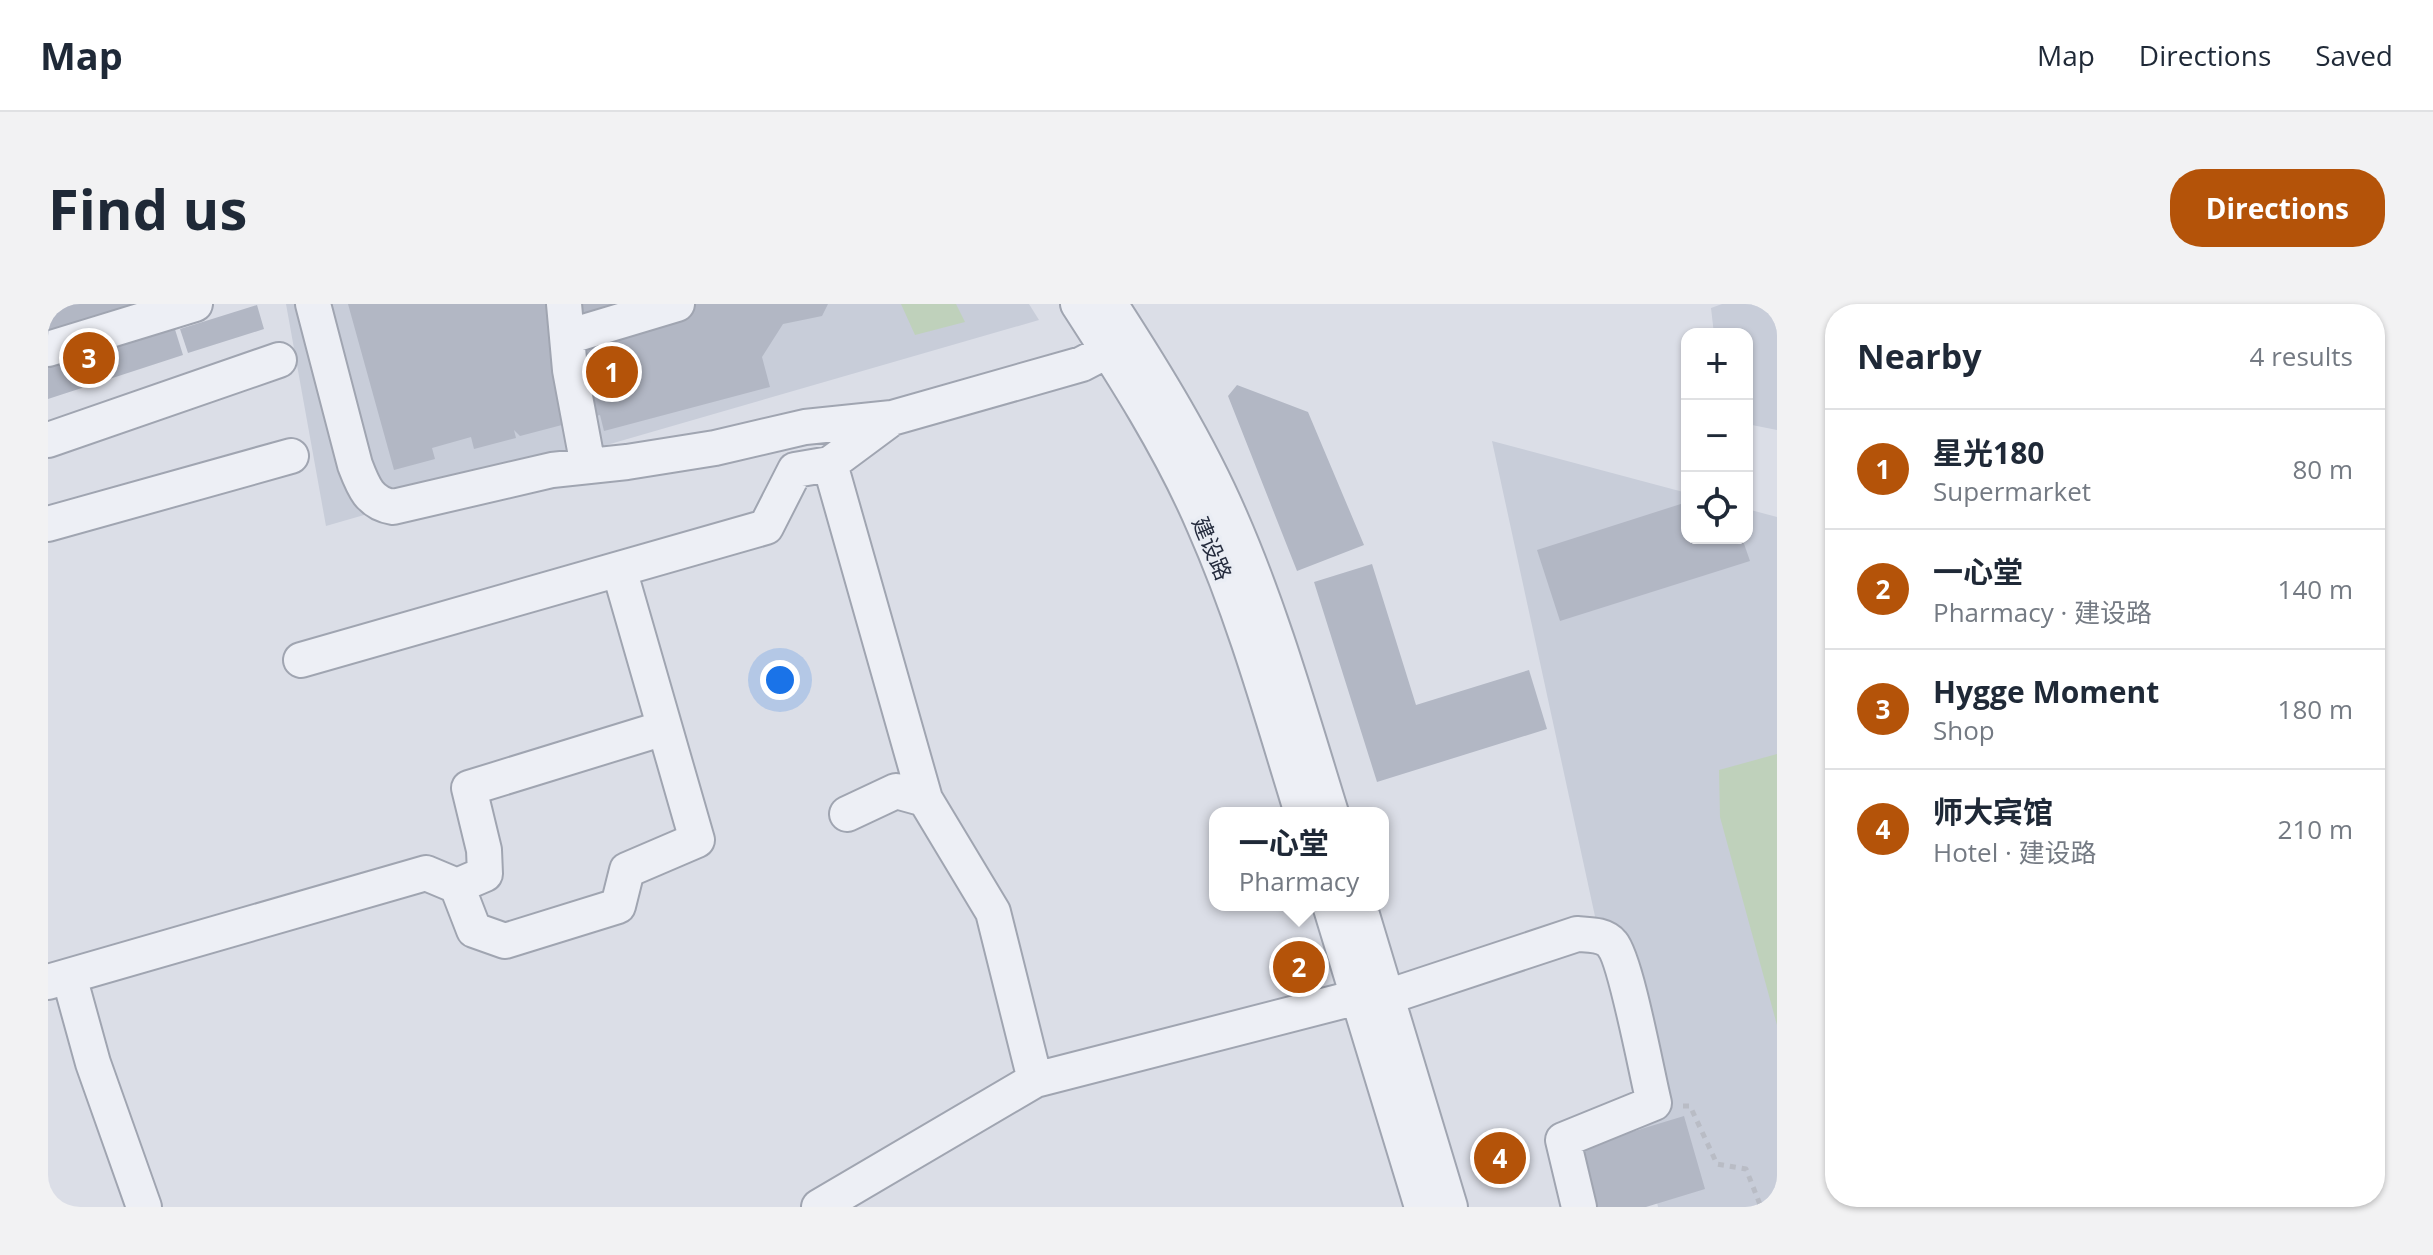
<!DOCTYPE html>
<html lang="en">
<head>
<meta charset="utf-8">
<style>
	:root { --surface:#fff; --page:#f2f2f3; --text:#1f2937; --muted:#747a83; --line:#e0e1e3; --accent:#b45309 }
	body { margin:0; font-family:"Open Sans","Noto Sans SC",sans-serif; background:var(--page); color:var(--text) }
	.controls { position:absolute; right:24px; top:24px; display:grid; overflow:hidden; border-radius:16px; box-shadow:0 2px 6px #0004 }
	.controls button { width:72px; height:72px; display:grid; place-items:center; padding:0; border:0; border-bottom:2px solid var(--line); background:var(--surface); color:var(--text); font:40px sans-serif }
	.you { position:absolute; left:732px; top:376px; width:28px; height:28px; margin:-20px; border:6px solid #fff; border-radius:50%; background:#1a73e8; box-shadow:0 0 0 12px #1a73e833 }
	.badge { display:grid; place-items:center; width:52px; height:52px; border-radius:50%; background:var(--accent); color:#fff; font-size:26px; font-weight:700 }
	.pin { position:absolute; translate:-50% -50%; border:4px solid #fff; box-shadow:0 2px 8px #0006 }
	.popup { position:absolute; left:1161px; top:503px; width:180px; height:104px; box-sizing:border-box; display:grid; place-content:center; border-radius:16px; background:var(--surface); filter:drop-shadow(0 2px 6px #0005); font-size:26px; white-space:nowrap; color:var(--muted) }
	.popup b { font-size:30px; color:var(--text) }
	.popup::after { content:''; position:absolute; left:50%; top:100%; margin-left:-16px; border:16px solid transparent; border-top-color:var(--surface) }
	.list { margin:0; padding:0; list-style:none }
	h2 { display:flex; justify-content:space-between; align-items:center; height:104px; margin:0; padding:0 32px; font-size:34px }
	h2 small { font-size:26px; font-weight:400; color:var(--muted) }
	.list li { display:grid; grid-template-columns:52px 1fr auto; gap:24px; align-items:center; box-sizing:border-box; height:120px; padding:0 32px; border-top:2px solid var(--line) }
	.list b { display:block; font-size:30px; white-space:nowrap }
	.list p { margin:0; font-size:26px; white-space:nowrap; color:var(--muted) }
	.list em { font-size:26px; font-style:normal; color:var(--muted) }
	.icon { flex:none; width:44px; height:44px; fill:none; stroke:currentColor; stroke-width:2; stroke-linecap:round; stroke-linejoin:round }
	.map { position:relative; flex:none; width:1729px; height:903px; overflow:hidden; border-radius:32px }
	header { display:flex; align-items:center; gap:48px; box-sizing:border-box; height:112px; padding:0 40px; background:var(--surface); border-bottom:2px solid var(--line) }
	header strong { font-size:38px }
	nav { display:flex; gap:44px; margin-inline-start:auto; font-size:28px }
	.intro { display:flex; align-items:center; justify-content:space-between; box-sizing:border-box; height:192px; padding:0 48px }
	h1 { margin:0; font-size:56px }
	.button { padding:20px 36px; border-radius:32px; background:var(--accent); color:#fff; font-size:28px; font-weight:700 }
	main { display:flex; gap:48px; padding:0 48px }
	aside { flex:1; background:var(--surface); border-radius:32px; box-shadow:0 2px 6px #0004 }
	.map>svg:first-child { display:block }
	.built { fill:#c8cdd9 }
	.green { fill:#bfd1bb }
	.building { fill:#b2b7c4 }
	.lines { fill:none; stroke-linecap:round; stroke-linejoin:round }
	.minor-casing { stroke:#a0a5b1; stroke-width:38 }
	.path { stroke:#b9bcc5; stroke-width:5; stroke-dasharray:6 6; stroke-linecap:butt }
	.minor { stroke:#edeff5; stroke-width:34 }
	.labels { text-anchor:middle; dominant-baseline:central; stroke-width:7; stroke-linejoin:round; paint-order:stroke }
	.street-label { font-size:22px; fill:#242b3d; stroke:#eaedf4 }
</style>
</head>
<body>
<header>
<strong>Map</strong>
<nav><a>Map</a><a>Directions</a><a>Saved</a></nav>
</header>
<div class="intro"><h1>Find us</h1><a class="button">Directions</a></div>
<main>
<div class="map">
<svg width="1729" height="903" viewBox="0 0 1729 903">
	<rect width="100%" height="100%" fill="#dbdee7"/>
	<path class="built" d="M238,0h743l10,16 -713,206z
		M1674,0h55v126l-30,-6v-90h-33l-3,-26z
		M1444,137l195,52v45h60v-29l30,8v690h-119z"/>
	<path class="green" d="M853,0h55l9,18 -50,13z
		M1729,450v271l-57,-208 -1,-47z"/>
	<path class="building" d="M0,0h106l-106,34z
		M300,0h480l-6,12 -39,8 -21,33 8,30 -166,44 -4,-16 -80,21 -6,-6 2,8 -42,11 -3,-12 -39,11 3,11 -41,11z
		M209,1l7,24 -76,24 -8,-24z
		M125,19l10,32 -135,44v-36z
		M1189,81l71,27 56,133 -67,26 -69,-175z
		M1639,198v36h55l8,23 -190,60 -23,-71z
		M1324,260l44,141 113,-35 18,59 -170,53 -63,-200z
		M1636,812l21,73 -59,18h-56l-18,-57z"/>
	<g class="lines">
		<defs>
			<path id="minor" d="M265,0l42,161c8,21 14,38 38,42l159,-37 75,-8 88,-14 90,-21 87,-9
				M516,0l6,66 18,96
				M1030,0c46,71 93,144 126,221 41,93 68,191 98,288
				M1062,0c44,68 88,139 120,213 42,96 70,196 101,296
				M519,33l110,-33
				M0,45l147,-45
				M0,136l231,-80
				M782,160l95,335
				M0,220l243,-68
				M253,356l465,-133 29,-57 35,-6 62,-46 190,-54 25,-13
				M799,510l49,-23 29,8 68,113 42,168
				M409,582l17,44 31,11 113,-35 9,-36 70,-30 -78,-271
				M1282,601l92,302
				M1311,601l91,302
				M21,672l24,87 51,144
				M0,678l378,-109 31,13 28,-12 -1,-24 -15,-62 195,-60
				M1339,693l190,-63c11,1 27,0 35,10 14,16 35,131 42,159l-91,37 16,67
				M771,903l216,-127 323,-83"/>
		</defs>
		<use href="#minor" class="minor-casing"/>
		<path class="path" d="M1635,802h7l27,58 29,5 15,38"/>
		<use href="#minor" class="minor"/>
	</g>
	<g class="labels">
		<g class="street-label">
			<text transform="translate(1165 244) rotate(67)">建设路</text>
		</g>
	</g>
</svg>
<div class="controls">
<button>+</button>
<button>−</button>
<button><svg class="icon" aria-label="locate" viewBox="0 0 24 24"><circle cx="12" cy="12" r="6"/><path d="M12 2v4M12 18v4M2 12h4M18 12h4"/></svg></button>
</div>
<div class="you"></div>
<div class="pin badge" style="left:564px;top:68px">1</div>
<div class="pin badge" style="left:1251px;top:663px">2</div>
<div class="popup"><b>一心堂</b>Pharmacy</div>
<div class="pin badge" style="left:41px;top:54px">3</div>
<div class="pin badge" style="left:1452px;top:854px">4</div>
</div>
<aside>
<h2>Nearby<small>4 results</small></h2>
<ul class="list">
<li><span class="badge">1</span><div><b>星光180</b><p>Supermarket</p></div><em>80 m</em></li>
<li><span class="badge">2</span><div><b>一心堂</b><p>Pharmacy · 建设路</p></div><em>140 m</em></li>
<li><span class="badge">3</span><div><b>Hygge Moment</b><p>Shop</p></div><em>180 m</em></li>
<li><span class="badge">4</span><div><b>师大宾馆</b><p>Hotel · 建设路</p></div><em>210 m</em></li>
</ul>
</aside>
</main>
</body>
</html>
